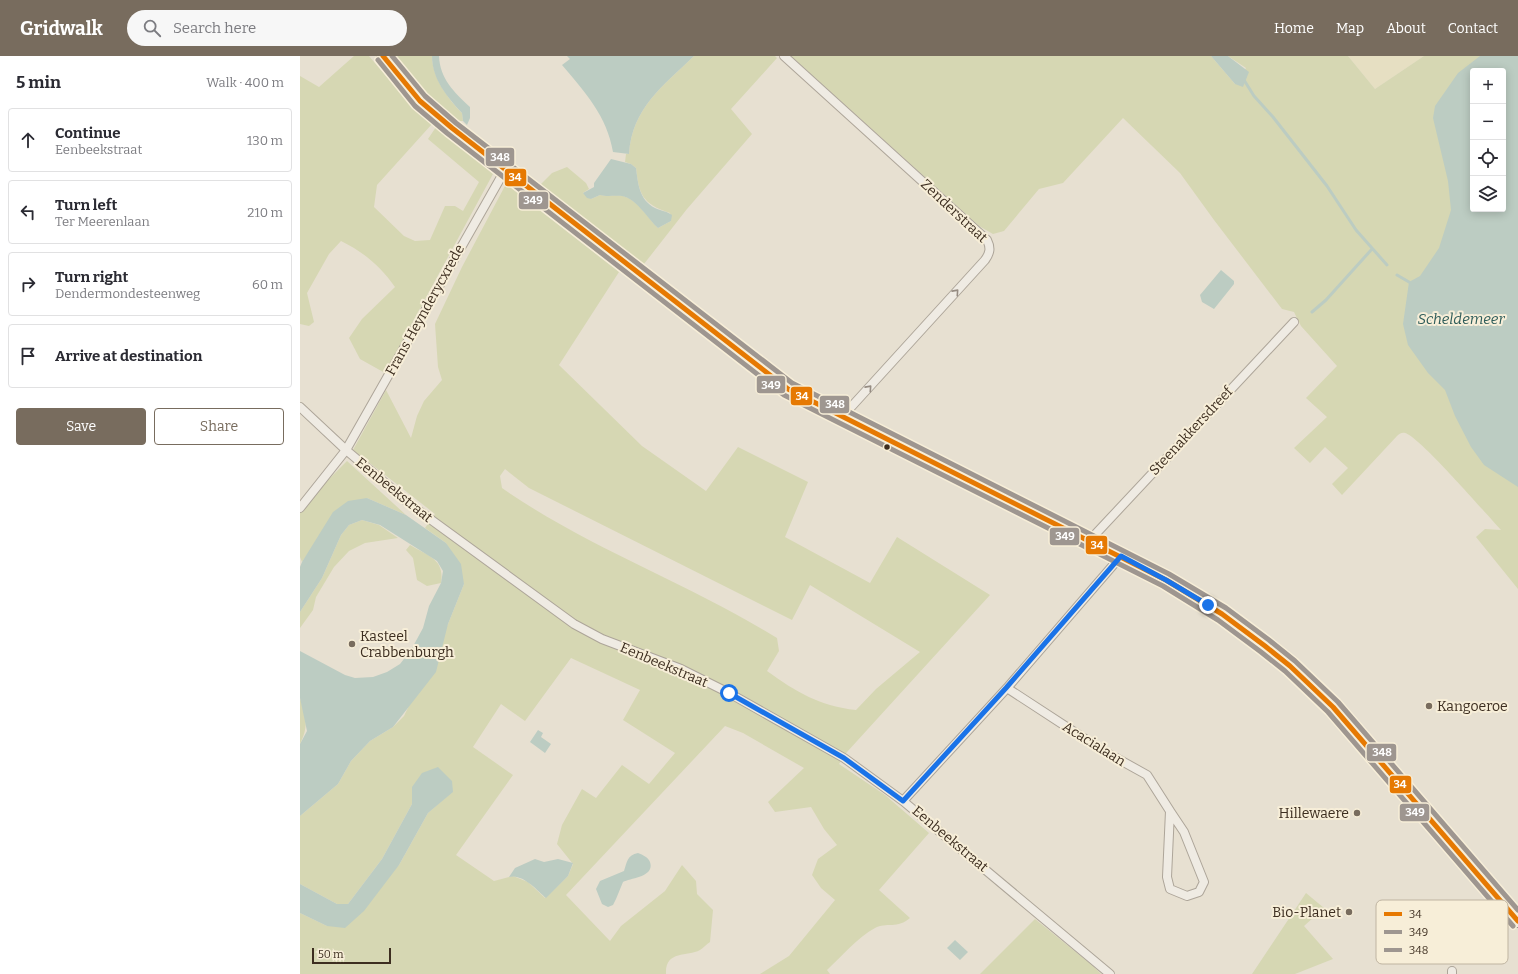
<!DOCTYPE html>
<html lang="en">
<head>
<meta charset="utf-8">
<style>
	:root { --surface:#fff; --page:#f7f7f7; --text:#2b2b33; --muted:#7c7c81; --line:#e1e1e2; --accent:#786c5e }
	body { margin:0; font-family:Bitter,serif; background:var(--page); color:var(--text) }
	.controls { position:absolute; right:12px; top:12px; display:grid; overflow:hidden; border-radius:4px; box-shadow:0 2px 10px #0003 }
	.controls button { width:36px; height:36px; display:grid; place-items:center; padding:0; border:0; border-bottom:1px solid var(--line); background:var(--surface); color:var(--text); font:20px sans-serif }
	.scale { position:absolute; left:12px; bottom:10px; width:79px; box-sizing:border-box; padding-left:4px; border:2px solid #3d2e20; border-top:0; font-size:11px; line-height:14px; white-space:nowrap; color:#3d2e20; -webkit-text-stroke:3px #f7eed8; paint-order:stroke }
	.stop { position:absolute; width:12px; height:12px; margin:-9px; border:3px solid #1a73e8; border-radius:50%; background:#fff }
	.stop.end { background:#1a73e8; border-color:#fff; box-shadow:0 1px 4px #0008 }
	.list { margin:0; padding:0; list-style:none }
	h2 { display:flex; justify-content:space-between; align-items:center; height:52px; margin:0; padding:0 16px; font-size:17px }
	h2 small { font-size:13px; font-weight:400; color:var(--muted) }
	.list li { display:grid; grid-template-columns:26px 1fr auto; gap:12px; align-items:center; box-sizing:border-box; height:64px; margin:0 8px 8px; padding:0 8px; border:1px solid var(--line); border-radius:4px }
	.list b { display:block; font-size:15px; white-space:nowrap }
	.list p { margin:0; font-size:13px; white-space:nowrap; color:var(--muted) }
	.list em { font-size:13px; font-style:normal; color:var(--muted) }
	.actions { display:flex; gap:8px; padding:12px 16px }
	.actions a { flex:1; padding:9px 0; border:1px solid var(--accent); border-radius:4px; text-align:center; font-size:14px; color:var(--accent) }
	.actions .main { background:var(--accent); color:#fff }
	.icon { flex:none; width:22px; height:22px; fill:none; stroke:currentColor; stroke-width:2; stroke-linecap:round; stroke-linejoin:round }
	.map { position:relative; flex:none; width:1218px; height:918px; overflow:hidden }
	header { display:flex; align-items:center; gap:24px; box-sizing:border-box; height:56px; padding:0 20px; background:var(--accent); color:#fff }
	header strong { font-size:19px }
	nav { display:flex; gap:22px; margin-inline-start:auto; font-size:14px }
	.search { width:280px; height:36px; background:var(--page); display:flex; align-items:center; gap:10px; box-sizing:border-box; padding:0 14px; border-radius:22px; color:var(--muted); font-size:15px }
	main { display:flex }
	aside { flex:1; background:var(--surface) }
	.map>svg:first-child { display:block }
	.farmland { fill:#e6dfc2 }
	.green { fill:#d6d7b3; fill-rule:evenodd }
	.water { fill:#bcccc2; fill-rule:evenodd }
	.lines { fill:none; stroke-linecap:round; stroke-linejoin:round }
	.stream { stroke:#bcccc2; stroke-width:3 }
	.street-casing { stroke:#ada599; stroke-width:10 }
	.secondary-casing { stroke:#9c958a; stroke-width:14 }
	.street { stroke:#efebe3; stroke-width:8 }
	.secondary { stroke:#efebe3; stroke-width:12 }
	.bus-1-casing { stroke:#f7eed8; stroke-width:8 }
	.bus-2-casing { stroke:#f7eed8; stroke-width:8 }
	.bus-3-casing { stroke:#f7eed8; stroke-width:8 }
	.bus-1 { stroke:#e67902; stroke-width:5 }
	.bus-2 { stroke:#9e9690; stroke-width:5 }
	.bus-3 { stroke:#9e9690; stroke-width:5 }
	.oneway { stroke:#968c82 }
	.route { stroke:#1a73e8; stroke-width:5 }
	.bus-dot { fill:#3d2e20; stroke:#f7eed8; stroke-width:1.5 }
	.poi-dot { fill:#786c5e; stroke:#f7eed8; stroke-width:1.5 }
	.labels { text-anchor:middle; dominant-baseline:central; stroke-width:4; stroke-linejoin:round; paint-order:stroke }
	.street-label { font-size:14px; fill:#3d2e20; stroke:#f7eed8 }
	.poi-label { font-size:14px; fill:#3d2e20; stroke:#f7eed8; text-anchor:start }
	.water-label { font-size:15px; font-style:italic; fill:#2f5d5a; stroke:#f7eed8 }
	.key { fill:#f7eed8; stroke:#bfb4a1; stroke-width:1 }
	.key-label { font-size:11px; fill:#3d2e20 }
	.line-badge { stroke:#f7eed8; stroke-width:1.5 }
	.badge-label { font-size:11px; text-anchor:middle; font-weight:bold; fill:#fff }
</style>
</head>
<body>
<header>
<strong>Gridwalk</strong>
<div class="search"><svg class="icon" aria-label="search" viewBox="0 0 24 24"><circle cx="10" cy="10" r="6"/><path d="M15 15l6 6"/></svg>Search here</div>
<nav><a>Home</a><a>Map</a><a>About</a><a>Contact</a></nav>
</header>
<main>
<aside>
<h2>5 min<small>Walk · 400 m</small></h2>
<ul class="list">
<li><svg class="icon" aria-label="ahead" viewBox="0 0 24 24"><path d="M12 20V5M6 11l6-6 6 6"/></svg><div><b>Continue</b><p>Eenbeekstraat</p></div><em>130 m</em></li>
<li><svg class="icon" aria-label="left" viewBox="0 0 24 24"><path d="M17 20v-9H6M10 6l-5 5 5 5"/></svg><div><b>Turn left</b><p>Ter Meerenlaan</p></div><em>210 m</em></li>
<li><svg class="icon" aria-label="right" viewBox="0 0 24 24"><path d="M7 20v-9h11M14 6l5 5-5 5"/></svg><div><b>Turn right</b><p>Dendermondesteenweg</p></div><em>60 m</em></li>
<li><svg class="icon" aria-label="arrive" viewBox="0 0 24 24"><path d="M6 21V4h12l-3 4 3 4H6"/></svg><div><b>Arrive at destination</b></div></li>
</ul>
<div class="actions"><a class="main">Save</a><a>Share</a></div>
</aside>
<div class="map">
<svg width="1218" height="918" viewBox="0 0 1218 918">
	<rect width="100%" height="100%" fill="#e7e0d1"/>
	<path class="farmland" d="M1048,0h76l-49,33z"/>
	<path class="green" d="M54,0h15l34,40 29,28 -55,61 -3,22 30,29 11,5 15,-1 15,-34h10l8,5 16,-29 -51,-43 8,-12 57,47 -108,199 -25,-14 -11,-21 13,-19 33,-32c-14,-20 -31,-35 -54,-46l-12,13 -22,39 7,29 -5,4 -9,-2v-248l19,11z
		M93,0h39c0,21 16,43 30,57l1,8h-8l-21,-18z
		M394,0h81l2,2 -46,51 21,25 -65,75 -43,55 -105,-78 13,-13 15,-6 19,16 3,6 -6,4 8,6 9,-4c8,2 15,-1 23,1 15,4 24,21 35,32l13,-7 -1,-8c-28,-9 -31,-19 -34,-45l-5,-4 -6,-2 1,-8h3c3,-46 34,-68 65,-98z
		M491,0h420l24,28 11,-16 -18,-12h120l27,33 49,-33h94v533l-42,-52 9,-8 16,1c-14,-15 -82,-94 -96,-97 -3,-1 -6,1 -8,3l-55,59 -10,-11 16,-16 -23,-21 -15,16 -16,-15 33,-31 -21,-19 31,-32 -36,-40 -7,-14 -12,-3 -68,-89 -34,-47 -57,-55 -60,65 -24,6 -35,42 -11,3 -14,-8zM1173,15h30v138h-30z
		M206,128l113,88 -60,93 83,81 64,45 32,-44 70,35 -23,55 85,46 27,-46 93,58 -143,157 -8,12 46,31 44,38 -50,57 31,28c-12,11 -24,4 -35,10 -18,10 -33,28 -48,42l3,4h-70l29,-18 46,-56 -14,-12 -9,-13 6,-16 19,-14 -13,-16 -13,-22 -36,5 -7,-10 36,-34 -61,-35 -18,-7 -159,169 44,46 11,-15 44,-35 17,-26 14,16 1,13 16,16 -3,32c-3,2 -7,6 -10,8 -13,7 -35,0 -34,24h-366v-61l27,13 72,-61 29,-52 24,-21 -40,-5v17l-30,55 -34,45h-11l-37,-20v-68l38,-32 13,-23 19,-20 23,-14 11,-11 44,-92 16,-40 -18,-41 -21,-15 10,-14 -82,-64 33,-60 25,48 6,-22 7,-15 18,-21 -4,-13 -3,-43 27,-57zM205,413l24,19 263,132 18,-35 110,67 -44,37 -20,21c-36,-4 -60,-18 -89,-39l12,-20 -2,-13c-89,-55 -189,-90 -275,-150l-2,-12zM271,602l69,32 -17,30 52,33 -26,31 -27,-19 -26,33 -14,-9 -20,36 -5,19 16,20 -5,12 -23,22 -17,-16 -15,-6 -19,5 -38,-26 57,-80 -40,-28 28,-43 24,17z
		M47,405l59,54 -39,-17 -58,54 -7,10 -2,-5v-44l24,-29z
		M62,464l17,5 19,13 -33,5 -16,8 -15,16 -18,30 -3,13 -13,18v-16l22,-34 19,-43 8,-10z
		M110,489c18,11 35,14 31,38l-14,3 -10,-6 -4,-22 -7,-8z
		M0,642c6,20 9,27 0,46z
		M1006,837l18,15 -20,18 29,33 -38,15h-43z
		M735,863l58,47 8,8h-121z"/>
	<path class="water" d="M132,0h7c1,23 15,36 31,51v11l-3,7 -4,-4 -1,-8c-15,-16 -30,-34 -30,-57z
		M267,0h127c-31,30 -62,52 -65,98l-16,-2c-6,-36 -28,-60 -51,-87l8,-6z
		M911,0h17l21,16 -6,15 -8,-3z
		M1180,0h38v431l-34,-22 -13,-18 -16,-31 -10,-26 -17,-17 -20,-28 -5,-21 6,-42 11,-6 19,-28 12,-38 -3,-29 -15,-63 2,-12 23,-33zM1173,15h30v138h-30z
		M311,103l20,5 5,4c2,15 3,32 19,40 6,3 12,3 17,7l-1,6 -13,7c-11,-10 -21,-29 -36,-32 -8,-1 -14,1 -22,-1l-9,4 -4,-1 -4,-5 11,-6v-4z
		M921,214l13,11v3l-20,25 -12,-7 -2,-7z
		M67,442l39,17 40,28 15,21 3,20 -16,40 -12,48 -43,55 -23,14 -19,20 -13,23 -38,32v-72l7,-13 -7,-33v-47l45,24 10,3 18,-1 14,-5 13,-8 11,-14 12,-22 6,-22 12,-23 2,-12 -6,-10 -57,-36 -18,-5 -13,5 -8,10 -19,43 -22,34v-45l2,-5 31,-50 15,-11z
		M238,674l5,3 -2,4 10,7 -6,9 -15,-11z
		M138,711l14,14 1,11 -25,21 -29,52 -35,46 -19,17 -18,-2 -27,-13v-29l37,20h11l34,-45 30,-55v-17l10,-14z
		M338,797c5,2 10,4 12,9 5,15 -19,16 -27,20l-7,17 -3,6 -5,2 -6,-3 -6,-15 4,-8 24,-10c3,-9 3,-16 14,-18z
		M235,803l9,3 14,-3 15,4 -5,13 -22,22c-9,-8 -24,-25 -37,-21l6,-9z
		M655,884l13,12 -8,8 -13,-12z"/>
	<g class="lines">
		<path class="stream" d="M944,24l10,16 19,21 54,69 29,44 31,35
			M1097,219l12,7
			M1012,256l14,-12 46,-51"/>
		<defs>
			<path id="street" d="M484,0l203,184c4,8 3,13 -2,20l-143,157
				M0,351l46,43 69,58 159,116 28,15 79,30 48,24 115,65 59,43 207,173
				M0,452l46,-58 159,-280
				M789,485l205,-219
				M707,632l95,62 45,25 23,36 -3,66 3,12 17,7 12,-4 5,-10 -20,-50 -14,-21
				M603,745l104,-113 114,-132
				M1152,918v-3"/>
			<path id="secondary" d="M83,0l37,45 32,27 336,261 378,191 56,34 43,32 25,20 43,41 185,214"/>
		</defs>
		<use href="#street" class="street-casing"/>
		<use href="#secondary" class="secondary-casing"/>
		<use href="#street" class="street"/>
		<use href="#secondary" class="secondary"/>
		<defs>
			<path id="bus-1" d="M83,0l37,45 32,27 336,261 378,191 56,34 43,32 25,20 43,41 185,214"/>
			<path id="bus-2" d="M78,4l37,46 32,27 337,262 379,191 55,34 43,32 24,19 43,41 185,214"/>
			<path id="bus-3" d="M92,0l33,40 31,27 336,260 377,191 57,34 43,32 26,21 43,41 180,208"/>
		</defs>
		<use href="#bus-1" class="bus-1-casing"/>
		<use href="#bus-2" class="bus-2-casing"/>
		<use href="#bus-3" class="bus-3-casing"/>
		<use href="#bus-1" class="bus-1"/>
		<use href="#bus-2" class="bus-2"/>
		<use href="#bus-3" class="bus-3"/>
	</g>
	<defs><path id="oneway-chevron" d="M-2-3.5L2.5 0L-2 3.5" fill="none" stroke-width="1.6" stroke-linecap="round" stroke-linejoin="round"/></defs>
	<g class="oneway">
		<use href="#oneway-chevron" transform="translate(656 236) rotate(-48)"/>
		<use href="#oneway-chevron" transform="translate(569 332) rotate(-48)"/>
	</g>
	<g class="lines">
		<path class="route" d="M429,637l115,65 59,43 103,-113 115,-132 45,24 42,25"/>
	</g>
	<circle class="bus-dot" cx="587" cy="391" r="3.5"/>
	<g class="poi-dot">
		<circle cx="52" cy="588" r="4"/>
		<circle cx="1129" cy="650" r="4"/>
		<circle cx="1057" cy="757" r="4"/>
		<circle cx="1049" cy="856" r="4"/>
	</g>
	<g class="labels">
		<g class="street-label">
			<text transform="translate(654 155) rotate(43)">Zenderstraat</text>
			<text transform="translate(125 254) rotate(-61)">Frans Heynderycxrede</text>
			<text transform="translate(891 375) rotate(-47)">Steenakkersdreef</text>
			<text transform="translate(94 434) rotate(39)">Eenbeekstraat</text>
			<text transform="translate(364 609) rotate(23)">Eenbeekstraat</text>
			<text transform="translate(794 688) rotate(32)">Acacialaan</text>
			<text transform="translate(650 783) rotate(40)">Eenbeekstraat</text>
		</g>
		<g class="poi-label">
			<text x="60" y="580">Kasteel<tspan x="60" dy="16">Crabbenburgh</tspan></text>
			<text x="1137" y="650">Kangoeroe</text>
			<text x="1049" y="757" text-anchor="end">Hillewaere</text>
			<text x="1041" y="856" text-anchor="end">Bio-Planet</text>
		</g>
		<g class="water-label">
			<text x="1161" y="263">Scheldemeer</text>
		</g>
	</g>
	<rect x="1076" y="844" width="132" height="64" rx="6" class="key"/>
	<rect x="1084" y="856" width="18" height="4" fill="#e67902"/>
	<rect x="1084" y="874" width="18" height="4" fill="#9e9690"/>
	<rect x="1084" y="892" width="18" height="4" fill="#9e9690"/>
	<g class="key-label">
		<text x="1109" y="862">34</text>
		<text x="1109" y="880">349</text>
		<text x="1109" y="898">348</text>
	</g>
	<g class="line-badge">
		<rect x="185" y="91" width="30" height="20" rx="4" fill="#9e9690"/>
		<rect x="204" y="112" width="23" height="19" rx="4" fill="#e67902"/>
		<rect x="218" y="135" width="31" height="19" rx="4" fill="#9e9690"/>
		<rect x="456" y="319" width="30" height="19" rx="4" fill="#9e9690"/>
		<rect x="490" y="330" width="23" height="20" rx="4" fill="#e67902"/>
		<rect x="519" y="339" width="31" height="19" rx="4" fill="#9e9690"/>
		<rect x="749" y="471" width="31" height="19" rx="4" fill="#9e9690"/>
		<rect x="785" y="479" width="23" height="20" rx="4" fill="#e67902"/>
		<rect x="1066" y="687" width="31" height="19" rx="4" fill="#9e9690"/>
		<rect x="1089" y="719" width="23" height="19" rx="4" fill="#e67902"/>
		<rect x="1099" y="747" width="31" height="19" rx="4" fill="#9e9690"/>
	</g>
	<g class="badge-label">
		<text x="200" y="105">348</text>
		<text x="215" y="125">34</text>
		<text x="233" y="148">349</text>
		<text x="471" y="333">349</text>
		<text x="502" y="344">34</text>
		<text x="535" y="352">348</text>
		<text x="765" y="484">349</text>
		<text x="797" y="493">34</text>
		<text x="1082" y="700">348</text>
		<text x="1100" y="732">34</text>
		<text x="1115" y="760">349</text>
	</g>
</svg>
<div class="controls">
<button>+</button>
<button>−</button>
<button><svg class="icon" aria-label="locate" viewBox="0 0 24 24"><circle cx="12" cy="12" r="6"/><path d="M12 2v4M12 18v4M2 12h4M18 12h4"/></svg></button>
<button><svg class="icon" aria-label="layers" viewBox="0 0 24 24"><path d="M12 4l9 5-9 5-9-5zM3 14l9 5 9-5"/></svg></button>
</div>
<div class="scale">50 m</div>
<div class="stop" style="left:429px;top:637px"></div>
<div class="stop end" style="left:908px;top:549px"></div>
</div>
</main>
</body>
</html>
